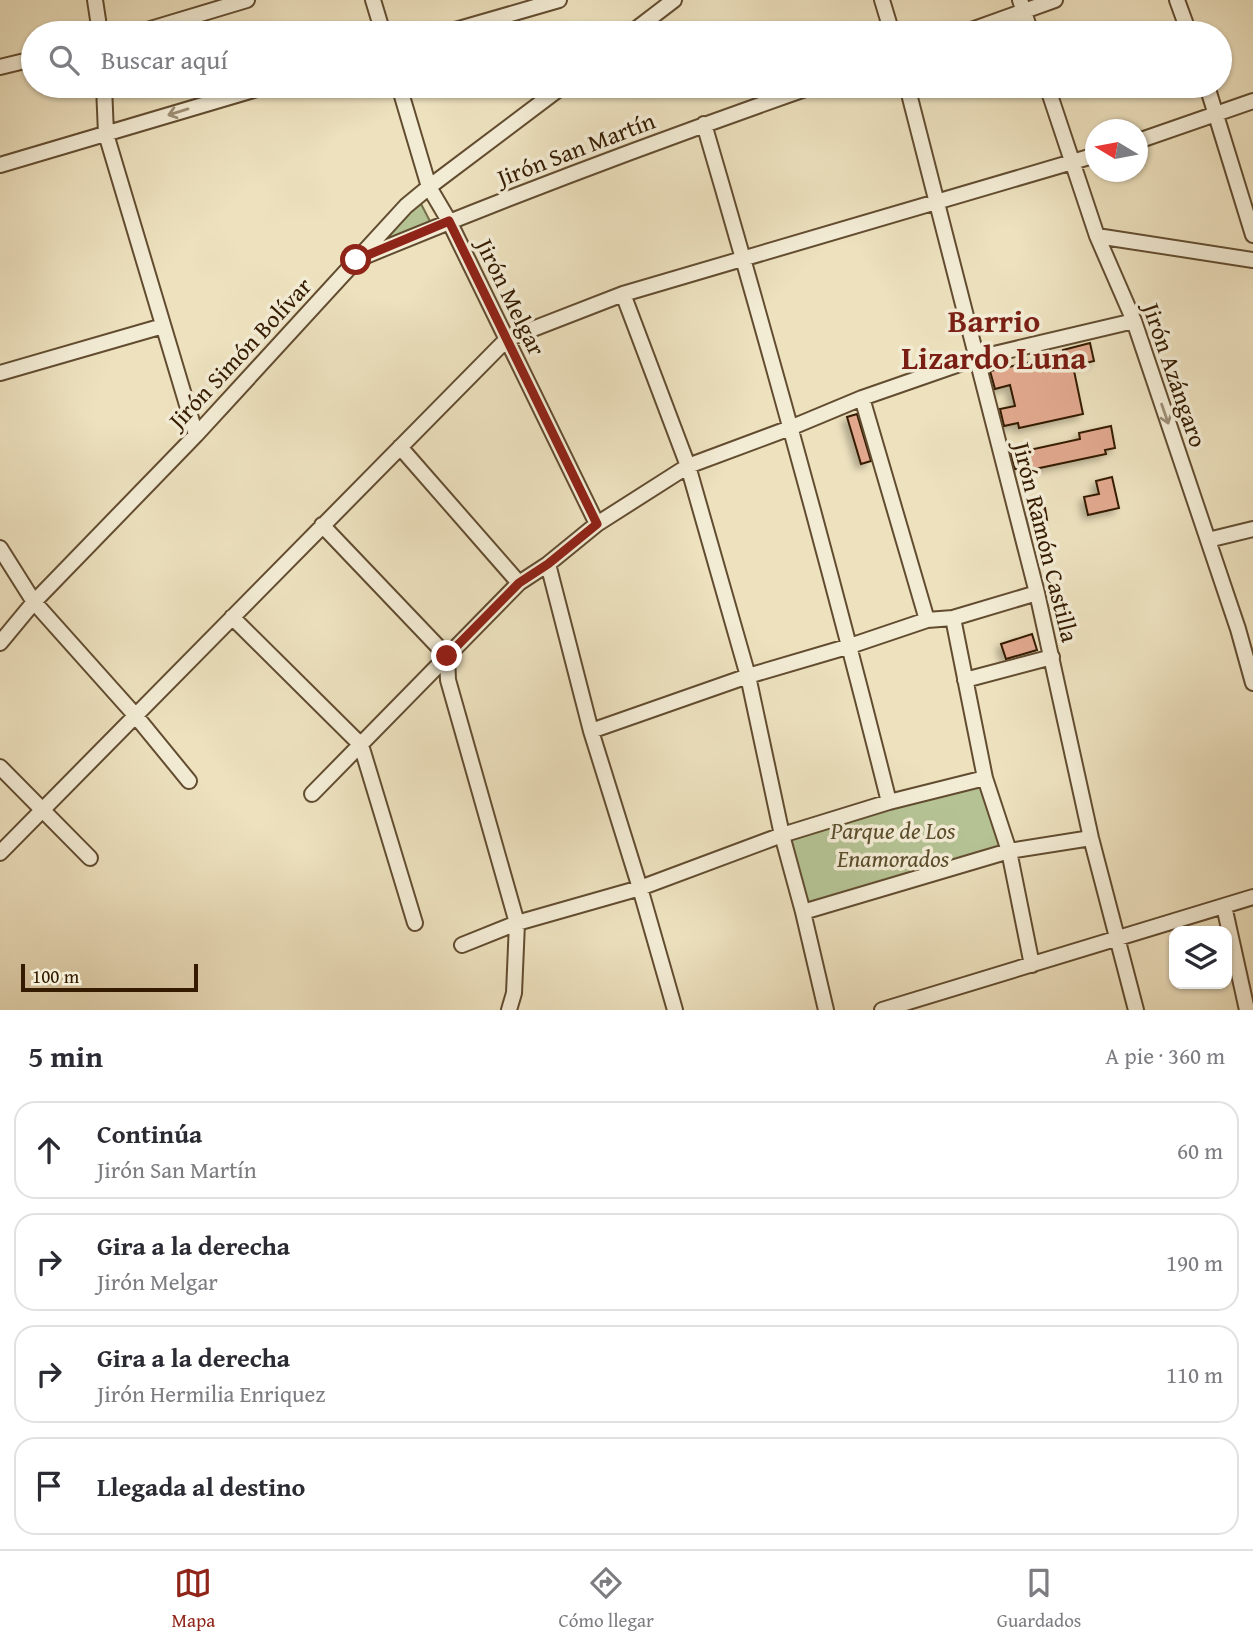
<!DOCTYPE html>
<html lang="es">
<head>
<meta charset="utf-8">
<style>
	:root { --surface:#fff; --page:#f7f7f7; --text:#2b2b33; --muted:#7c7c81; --line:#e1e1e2; --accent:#8f2418 }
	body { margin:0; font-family:"Gentium Book Plus",serif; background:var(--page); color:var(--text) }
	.controls { position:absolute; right:21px; bottom:21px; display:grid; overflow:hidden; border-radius:14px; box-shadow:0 2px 5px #0004 }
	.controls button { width:63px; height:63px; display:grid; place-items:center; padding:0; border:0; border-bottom:2px solid var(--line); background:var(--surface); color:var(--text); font:35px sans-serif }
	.compass { position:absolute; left:1085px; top:119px; width:63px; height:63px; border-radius:50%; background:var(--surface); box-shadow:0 2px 5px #0004; rotate:280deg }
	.scale { position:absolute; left:21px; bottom:18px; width:177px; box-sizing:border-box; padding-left:7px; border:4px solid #341b00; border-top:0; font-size:19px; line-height:24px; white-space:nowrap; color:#341b00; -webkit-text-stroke:5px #f3ecd5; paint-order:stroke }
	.stop { position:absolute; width:21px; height:21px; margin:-16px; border:5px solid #8f2418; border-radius:50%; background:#fff }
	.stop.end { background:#8f2418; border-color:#fff; box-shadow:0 2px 7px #0008 }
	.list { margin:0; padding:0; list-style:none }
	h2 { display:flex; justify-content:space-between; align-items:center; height:91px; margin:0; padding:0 28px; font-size:30px }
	h2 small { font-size:23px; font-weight:400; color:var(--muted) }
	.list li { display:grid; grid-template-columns:46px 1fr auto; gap:21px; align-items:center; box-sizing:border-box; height:98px; margin:0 14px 14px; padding:0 14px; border:2px solid var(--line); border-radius:21px }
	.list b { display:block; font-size:26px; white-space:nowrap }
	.list p { margin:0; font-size:23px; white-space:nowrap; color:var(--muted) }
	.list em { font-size:23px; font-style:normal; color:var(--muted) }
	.icon { flex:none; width:38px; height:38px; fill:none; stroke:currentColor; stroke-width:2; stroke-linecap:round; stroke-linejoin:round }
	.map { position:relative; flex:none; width:1253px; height:1010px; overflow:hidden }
	.search { position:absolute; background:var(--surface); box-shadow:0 2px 5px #0004; left:21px; right:21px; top:21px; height:77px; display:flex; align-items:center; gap:18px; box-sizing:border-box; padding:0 24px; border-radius:38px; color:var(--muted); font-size:26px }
	.sheet { height:539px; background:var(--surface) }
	nav { display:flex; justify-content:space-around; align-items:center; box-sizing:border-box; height:98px; border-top:2px solid var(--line); background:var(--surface); font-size:19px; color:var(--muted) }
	nav a { display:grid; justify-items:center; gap:4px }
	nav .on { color:var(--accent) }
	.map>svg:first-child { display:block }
	.green { fill:#b5c394; stroke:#746f4a; stroke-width:2 }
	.building { fill:#e1a88e; stroke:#341b00; stroke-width:2; filter:url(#shadow) }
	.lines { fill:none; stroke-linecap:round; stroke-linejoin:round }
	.minor-casing { stroke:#624c30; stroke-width:18 }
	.minor { stroke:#f3ecd5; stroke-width:14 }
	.oneway { stroke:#9d8e75 }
	.route { stroke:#8f2418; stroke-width:9 }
	.labels { text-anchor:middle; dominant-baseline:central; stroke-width:7; stroke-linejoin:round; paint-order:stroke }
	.street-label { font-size:24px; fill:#341b00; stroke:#f3ecd5 }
	.park-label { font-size:24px; font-style:italic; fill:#5b4d2c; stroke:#f3ecd5 }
	.district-label { font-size:32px; font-weight:bold; fill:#7a1f14; stroke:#f3ecd5 }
</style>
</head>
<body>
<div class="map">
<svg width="1253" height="1010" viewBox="0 0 1253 1010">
	<defs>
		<filter id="shadow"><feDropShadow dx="-4.5" dy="4.5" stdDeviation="3.5" flood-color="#0004"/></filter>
	</defs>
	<rect width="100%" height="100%" fill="#ede1be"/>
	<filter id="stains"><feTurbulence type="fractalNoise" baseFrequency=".00286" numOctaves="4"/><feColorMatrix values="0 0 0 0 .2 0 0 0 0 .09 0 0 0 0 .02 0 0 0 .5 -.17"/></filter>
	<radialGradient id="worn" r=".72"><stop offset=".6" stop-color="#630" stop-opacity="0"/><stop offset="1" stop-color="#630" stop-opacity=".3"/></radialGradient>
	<path class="green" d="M419,200l15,29 -70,26z
		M985,778l20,74 -199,56 -24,-73z"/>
	<path class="building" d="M1090,343l4,18 -21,5 10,48 -64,14 -1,-5 -14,3 -4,-17 15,-3 -5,-21 -15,4 -5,-18 74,-16 -1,-5z
		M857,414l14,47 -10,3 -14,-47z
		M1111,426l4,22 -10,2 1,4 -76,16 -1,-4 -14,3 -4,-15 69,-15 -1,-6z
		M1112,477l7,31 -31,7 -4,-18 15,-3 -3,-13z
		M1045,508l2,12 -16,3 -2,-12z
		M1032,634l5,16 -31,9 -5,-15z"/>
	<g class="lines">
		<defs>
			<path id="minor" d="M95,0l5,33
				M373,0l10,33
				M882,0l10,33
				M1020,0l11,33
				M1177,0l12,33
				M137,33l110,-33
				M445,33l114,-33
				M631,33l43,-33
				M963,33l92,-33
				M0,67l33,-8
				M104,86l2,48 90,301
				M399,86l30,101 20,34 148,303
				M907,86l130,507 54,245 45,172
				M1047,86l50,150 37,85 104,308 15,54
				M1207,86l46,149
				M704,124c66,225 128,451 185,678
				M1138,141l115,-40
				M0,165l267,-79
				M1097,236l156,24
				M361,258c149,-62 301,-119 453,-172
				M623,294l65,172 60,210 34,159 21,77 23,98
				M0,373l163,-47
				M862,398l65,222
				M400,447l119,136
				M322,525l125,131 1,24 69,243 -3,70 -5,17
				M1208,540l45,-11
				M0,548l34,54 101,113 54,66
				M548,564l43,167 49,157 35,122
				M232,617l129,128 54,178
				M953,618l32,160 24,73 23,114
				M0,643l34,-41 162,-167 210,-229 23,-19 134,-101
				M965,680l87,-23
				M591,731l157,-55 102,-30 77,-26 26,-2 84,-25
				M0,767l90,91
				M312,794l207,-211 29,-19 49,-40 91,-58 102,-38 72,-30 115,-40 157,-37
				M0,853l507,-514 116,-45 473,-139
				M1224,906l23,104
				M803,912l206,-61 82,-13
				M462,945l55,-22 123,-35 142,-53 107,-33 96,-24
				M882,1010l371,-113"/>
		</defs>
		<use href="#minor" class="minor-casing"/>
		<use href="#minor" class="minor"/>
	</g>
	<defs><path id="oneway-shaft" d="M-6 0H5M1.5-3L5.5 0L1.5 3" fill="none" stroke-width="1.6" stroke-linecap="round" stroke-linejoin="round" transform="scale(1.75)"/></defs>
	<g class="oneway">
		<use href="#oneway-shaft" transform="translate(178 112) rotate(163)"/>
		<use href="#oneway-shaft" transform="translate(1165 414) rotate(71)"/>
	</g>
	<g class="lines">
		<path class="route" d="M356,260l93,-39 148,303 -49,40 -29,19 -72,73"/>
	</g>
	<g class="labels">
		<g class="street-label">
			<text transform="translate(576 149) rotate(-21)">Jirón San Martín</text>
			<text transform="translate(511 297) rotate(64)">Jirón Melgar</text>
			<text transform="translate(240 353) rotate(-47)">Jirón Simón Bolívar</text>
			<text transform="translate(1175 375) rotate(71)">Jirón Azángaro</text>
			<text transform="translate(1046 542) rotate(76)">Jirón Ramón Castilla</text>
		</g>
		<g class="park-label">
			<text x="893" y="830">Parque de Los<tspan x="893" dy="28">Enamorados</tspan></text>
		</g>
		<g class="district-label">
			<text x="994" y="320">Barrio<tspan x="994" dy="37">Lizardo Luna</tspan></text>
		</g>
	</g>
	<rect width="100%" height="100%" filter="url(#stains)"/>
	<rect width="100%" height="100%" fill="url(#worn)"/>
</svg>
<div class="controls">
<button><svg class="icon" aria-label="layers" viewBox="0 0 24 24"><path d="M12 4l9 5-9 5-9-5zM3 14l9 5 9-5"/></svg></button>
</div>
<svg class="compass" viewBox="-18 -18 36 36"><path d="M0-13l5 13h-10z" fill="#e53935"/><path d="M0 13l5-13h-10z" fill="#7c7c81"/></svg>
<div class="scale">100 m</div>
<div class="stop" style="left:356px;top:260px"></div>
<div class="stop end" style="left:447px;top:656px"></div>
<div class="search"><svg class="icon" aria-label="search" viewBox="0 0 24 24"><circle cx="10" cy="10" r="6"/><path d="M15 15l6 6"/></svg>Buscar aquí</div>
</div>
<section class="sheet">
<h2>5 min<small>A pie · 360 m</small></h2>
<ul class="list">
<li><svg class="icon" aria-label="ahead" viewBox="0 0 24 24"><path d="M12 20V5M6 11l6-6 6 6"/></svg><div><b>Continúa</b><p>Jirón San Martín</p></div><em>60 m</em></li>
<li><svg class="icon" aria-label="right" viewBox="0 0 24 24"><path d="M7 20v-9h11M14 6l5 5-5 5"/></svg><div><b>Gira a la derecha</b><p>Jirón Melgar</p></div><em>190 m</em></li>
<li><svg class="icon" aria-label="right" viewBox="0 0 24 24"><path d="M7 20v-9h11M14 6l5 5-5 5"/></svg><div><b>Gira a la derecha</b><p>Jirón Hermilia Enriquez</p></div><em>110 m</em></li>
<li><svg class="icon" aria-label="arrive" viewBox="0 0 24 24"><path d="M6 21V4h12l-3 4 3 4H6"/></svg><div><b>Llegada al destino</b></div></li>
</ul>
</section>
<nav>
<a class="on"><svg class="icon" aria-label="map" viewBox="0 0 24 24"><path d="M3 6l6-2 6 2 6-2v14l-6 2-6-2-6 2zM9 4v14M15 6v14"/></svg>Mapa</a>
<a><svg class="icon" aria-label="directions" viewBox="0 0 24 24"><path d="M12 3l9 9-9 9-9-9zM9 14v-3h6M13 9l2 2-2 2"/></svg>Cómo llegar</a>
<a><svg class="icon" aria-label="saved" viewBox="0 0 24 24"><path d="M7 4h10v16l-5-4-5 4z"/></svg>Guardados</a>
</nav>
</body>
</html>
